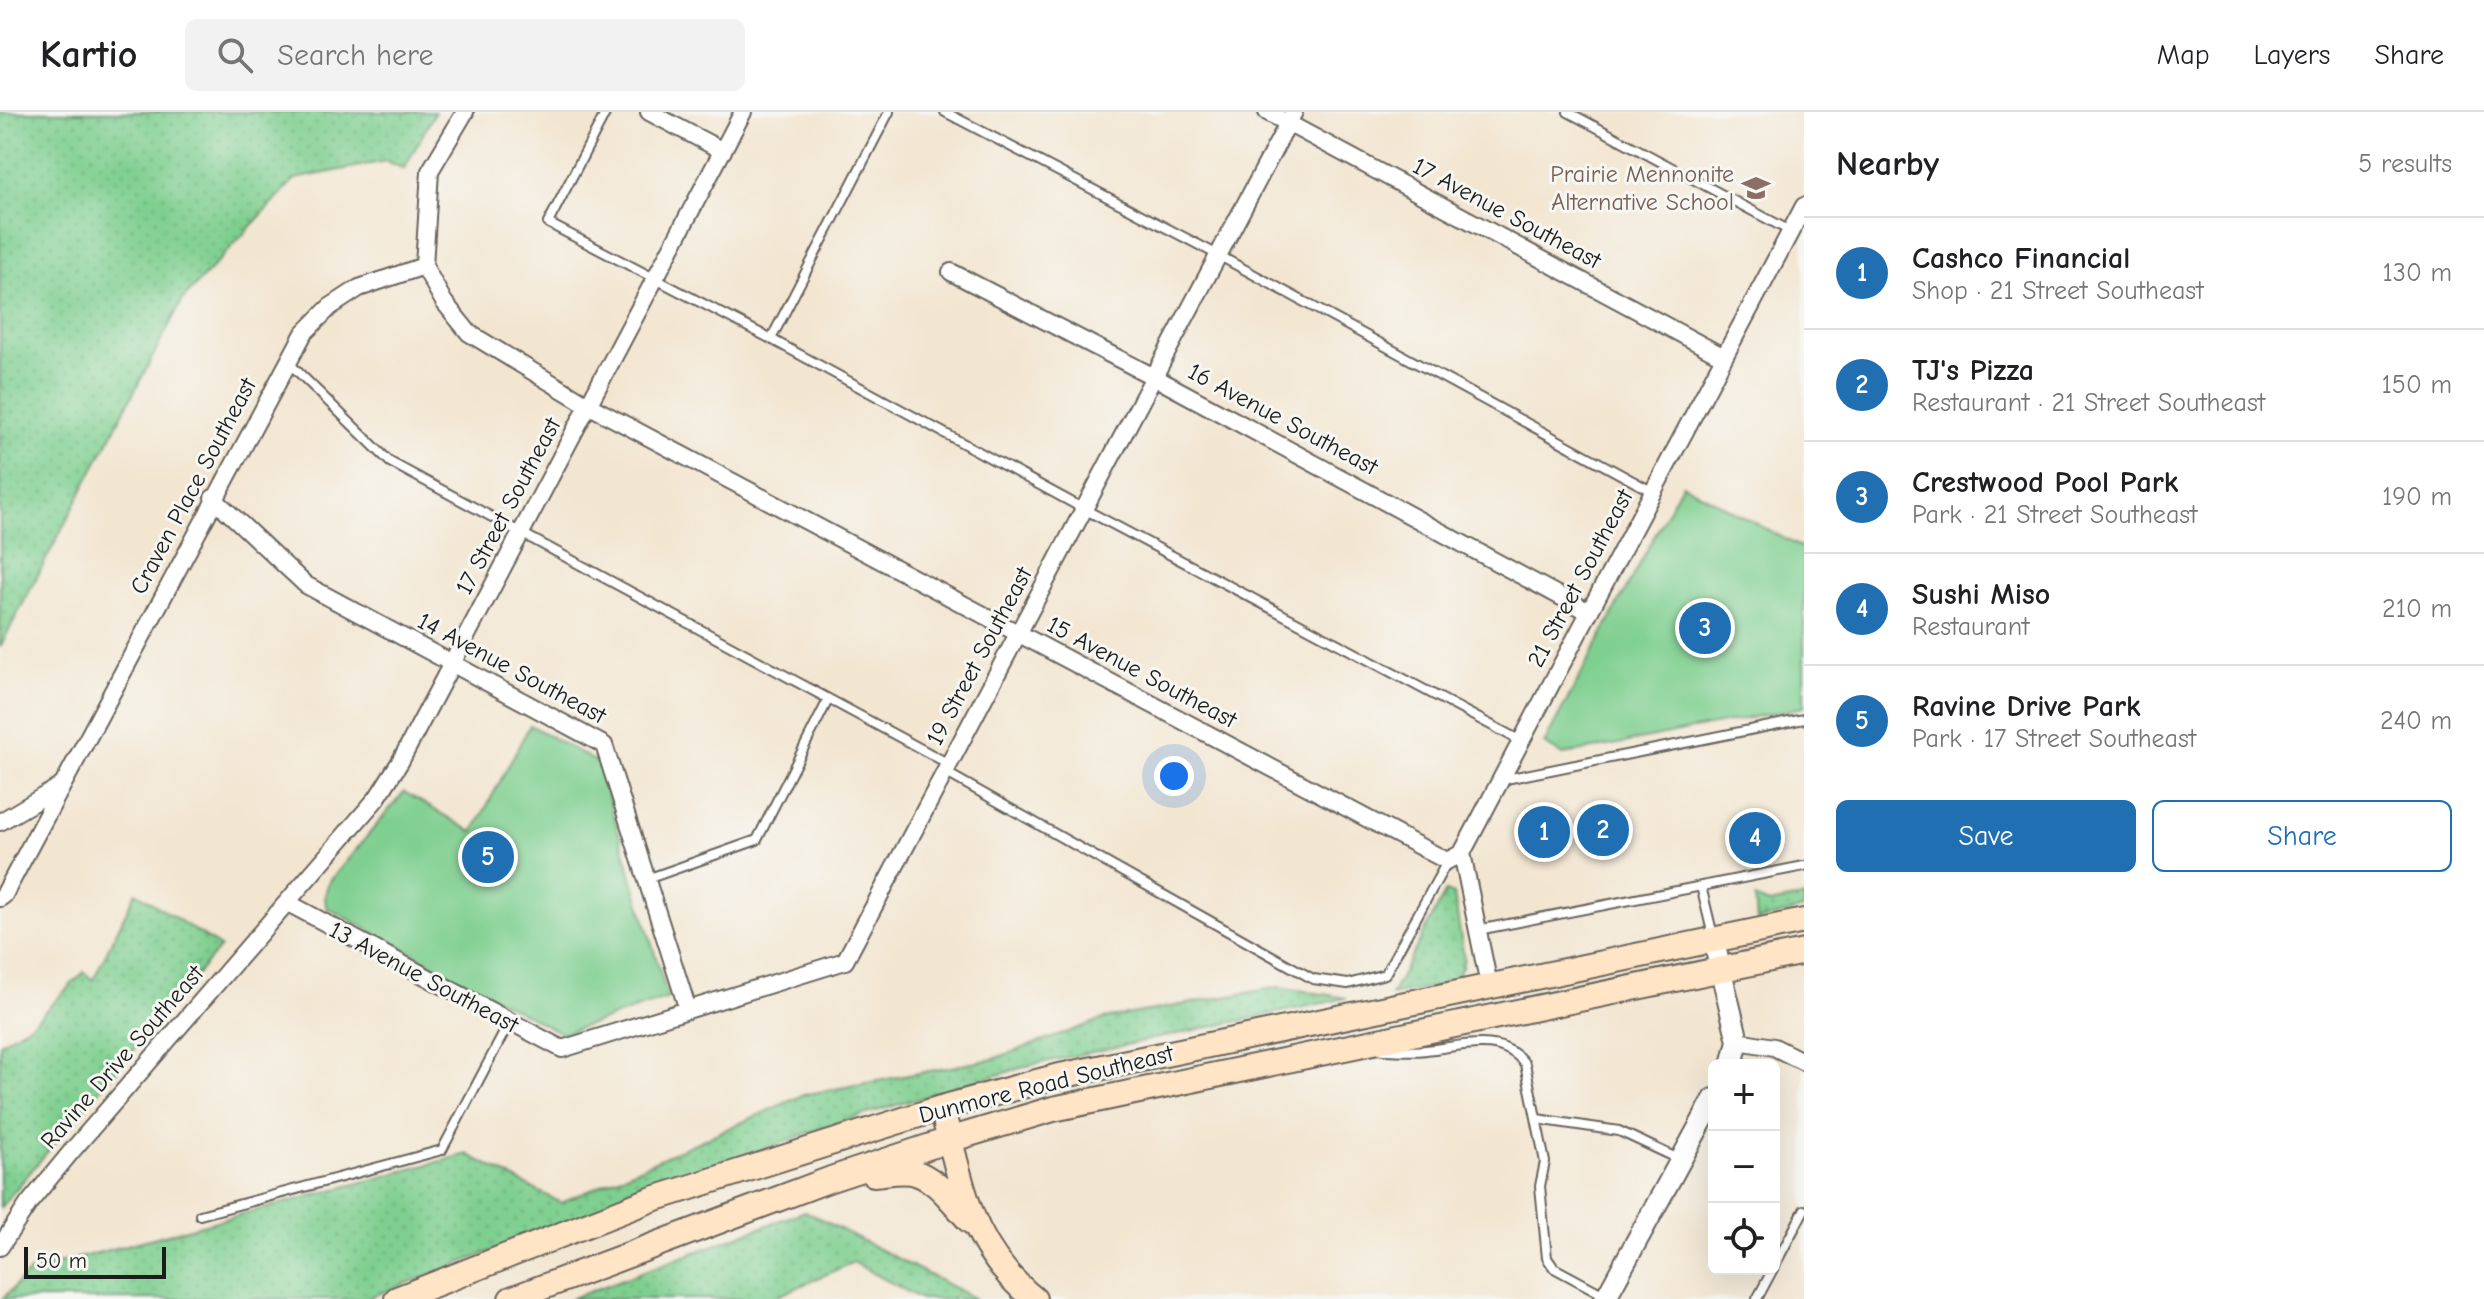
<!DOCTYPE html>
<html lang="en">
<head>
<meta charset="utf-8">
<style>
	:root { --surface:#fff; --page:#f2f2f2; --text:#202124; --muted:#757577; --line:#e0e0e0; --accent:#1f6fb2 }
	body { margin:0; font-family:"Comic Neue",sans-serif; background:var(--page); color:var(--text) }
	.controls { position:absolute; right:24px; bottom:24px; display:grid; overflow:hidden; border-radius:12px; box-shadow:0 8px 32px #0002 }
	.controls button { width:72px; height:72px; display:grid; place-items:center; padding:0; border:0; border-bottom:2px solid var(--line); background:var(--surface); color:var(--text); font:40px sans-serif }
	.scale { position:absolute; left:24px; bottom:20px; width:142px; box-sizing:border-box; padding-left:8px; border:4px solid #1c1c1c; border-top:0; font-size:22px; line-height:28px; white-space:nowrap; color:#1c1c1c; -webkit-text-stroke:6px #f6f6f2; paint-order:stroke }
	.you { position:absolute; left:1174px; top:664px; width:28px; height:28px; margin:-20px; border:6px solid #fff; border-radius:50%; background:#1a73e8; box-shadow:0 0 0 12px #1a73e833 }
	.badge { display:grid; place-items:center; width:52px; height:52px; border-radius:50%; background:var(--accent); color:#fff; font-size:26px; font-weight:700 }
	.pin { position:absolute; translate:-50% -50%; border:4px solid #fff; box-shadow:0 2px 8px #0006 }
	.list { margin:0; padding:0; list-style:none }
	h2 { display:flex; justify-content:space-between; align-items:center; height:104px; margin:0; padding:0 32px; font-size:34px }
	h2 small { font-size:26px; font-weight:400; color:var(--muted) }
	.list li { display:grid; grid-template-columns:52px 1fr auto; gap:24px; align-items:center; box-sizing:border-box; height:112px; padding:0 32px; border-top:2px solid var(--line) }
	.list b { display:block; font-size:30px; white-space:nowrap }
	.list p { margin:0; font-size:26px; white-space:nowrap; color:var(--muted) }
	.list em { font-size:26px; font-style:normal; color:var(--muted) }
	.actions { display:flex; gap:16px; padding:24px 32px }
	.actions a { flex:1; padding:18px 0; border:2px solid var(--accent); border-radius:12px; text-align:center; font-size:28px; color:var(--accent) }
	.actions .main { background:var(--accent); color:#fff }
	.icon { flex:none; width:44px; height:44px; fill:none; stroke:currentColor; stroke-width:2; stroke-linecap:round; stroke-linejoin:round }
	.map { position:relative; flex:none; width:1804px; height:1187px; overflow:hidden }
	header { display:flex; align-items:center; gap:48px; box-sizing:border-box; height:112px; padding:0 40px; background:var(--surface); border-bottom:2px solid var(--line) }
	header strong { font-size:38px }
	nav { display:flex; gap:44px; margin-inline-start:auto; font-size:28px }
	.search { width:560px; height:72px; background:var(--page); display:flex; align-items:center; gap:20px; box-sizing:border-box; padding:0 28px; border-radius:12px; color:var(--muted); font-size:30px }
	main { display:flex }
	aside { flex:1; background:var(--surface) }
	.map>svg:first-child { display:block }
	.grass { fill:url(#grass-dots); stroke:#4e7656; stroke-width:2 }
	.park { fill:#7fcf90; stroke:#4e7656; stroke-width:2 }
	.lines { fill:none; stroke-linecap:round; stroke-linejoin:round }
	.service-casing { stroke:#67635b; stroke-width:12 }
	.minor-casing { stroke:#67635b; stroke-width:20 }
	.tertiary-casing { stroke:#67635b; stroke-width:24 }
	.secondary-casing { stroke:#67635b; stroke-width:28 }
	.service { stroke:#fff; stroke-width:8 }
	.minor { stroke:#fff; stroke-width:16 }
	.tertiary { stroke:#fff; stroke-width:20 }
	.secondary { stroke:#ffe4c6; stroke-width:24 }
	.labels { text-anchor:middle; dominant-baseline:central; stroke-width:6; stroke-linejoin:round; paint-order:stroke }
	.education-label { font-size:24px; fill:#785e54; stroke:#f6f6f2; text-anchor:end }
	.street-label { font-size:24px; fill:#1c1c1c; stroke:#f6f6f2 }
</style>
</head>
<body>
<header>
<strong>Kartio</strong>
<div class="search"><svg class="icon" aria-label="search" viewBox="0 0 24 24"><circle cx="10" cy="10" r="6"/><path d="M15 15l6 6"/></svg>Search here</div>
<nav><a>Map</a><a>Layers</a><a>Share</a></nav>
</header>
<main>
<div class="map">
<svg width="1804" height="1187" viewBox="0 0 1804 1187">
	<defs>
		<pattern id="grass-dots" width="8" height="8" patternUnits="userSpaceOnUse" patternTransform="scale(2)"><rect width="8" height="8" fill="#7fcf90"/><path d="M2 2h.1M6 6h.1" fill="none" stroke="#6db17c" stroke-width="1.8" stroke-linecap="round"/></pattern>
	</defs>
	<rect width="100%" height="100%" fill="#f6f6f2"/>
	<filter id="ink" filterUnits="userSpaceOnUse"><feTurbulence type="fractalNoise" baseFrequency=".0125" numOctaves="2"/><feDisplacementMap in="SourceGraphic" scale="16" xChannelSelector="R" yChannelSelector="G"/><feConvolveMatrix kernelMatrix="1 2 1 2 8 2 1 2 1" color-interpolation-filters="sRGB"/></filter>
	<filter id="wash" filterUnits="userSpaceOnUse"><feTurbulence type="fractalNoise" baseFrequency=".006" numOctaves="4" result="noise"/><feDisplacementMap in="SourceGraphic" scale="32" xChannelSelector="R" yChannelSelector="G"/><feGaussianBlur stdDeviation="1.8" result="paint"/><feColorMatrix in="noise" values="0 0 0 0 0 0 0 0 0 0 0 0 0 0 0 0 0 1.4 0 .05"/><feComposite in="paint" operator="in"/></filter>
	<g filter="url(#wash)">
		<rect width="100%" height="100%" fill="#f3e6d1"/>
		<path class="grass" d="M0,0h435l-31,57 -18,-8 -91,18 -112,120 -183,348z
			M1446,779l8,4 10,63c-1,6 -3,14 -8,18 -11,12 -49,15 -65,19z
			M136,780l84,55 -220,261v-165l35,-22 49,-49 9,8z
			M1804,785v12l-47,12 -2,-23 14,6z
			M1279,875l68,11 -316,67 -205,61 -461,173h-363l28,-28 437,-117 94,49 242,-108 190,-36 111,-40z
			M805,1099l171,88h-55l-68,-37 -81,37h-202z"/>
		<path class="park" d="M1682,372l122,65v158l-241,48 -19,-11z
			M530,613l68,38 70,235 -106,36 -236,-127 -1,-12 4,-13 75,-90 69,40z"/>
	</g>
	<g filter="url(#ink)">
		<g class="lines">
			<defs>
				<path id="service" d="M606,0l-58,111 223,116 313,170 437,232
					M945,0l273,143 435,237
					M1568,0l222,119
					M771,227l118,-227
					M288,250l102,100 559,302
					M945,660l368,207 35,5 37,-10 62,-112
					M1501,668l303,-61
					M647,767l110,-39 71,-140
					M1701,774l12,50
					M1478,818l326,-64
					M1382,938c15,0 30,2 44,0 34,-3 75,-18 99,14l20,98 -5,24 7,72 7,10 52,28
					M1537,1007l82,12 62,29
					M200,1103l242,-65 67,-127
					M1774,1155l30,-57
					M1757,1187l16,-30"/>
				<path id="minor" d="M465,0l-35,59 -6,95 20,36 25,31 119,72 859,456 15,-8
					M649,0l74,39
					M1267,0l457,245
					M951,160l203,105 435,235
					M213,386l93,87 298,160 84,265
					M0,710l59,-35
					M0,786l4,-3 300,-562 26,-26 29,-19 65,-22
					M288,791l274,146 283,-88 449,-849
					M1489,873l-27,-132 342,-647
					M1738,929l36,6 30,15
					M0,1135l29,-44 42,-51 306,-354 23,-36 343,-650"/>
				<path id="tertiary" d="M1713,826l25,103 -6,24
					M1605,1187l109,-200"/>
				<path id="secondary" d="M946,1013c19,72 27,125 88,174
					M874,1062c12,-1 26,-4 38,-2 24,5 42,32 58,49
					M397,1187l253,-99 291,-92 114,-31 749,-156
					M511,1187l320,-120 118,-39 104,-31 751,-157"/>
			</defs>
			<use href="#service" class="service-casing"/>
			<use href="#minor" class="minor-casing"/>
			<use href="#tertiary" class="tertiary-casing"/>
			<use href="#secondary" class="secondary-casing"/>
			<use href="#service" class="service"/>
			<use href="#minor" class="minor"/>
			<use href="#tertiary" class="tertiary"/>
			<use href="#secondary" class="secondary"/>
		</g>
	</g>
	<defs>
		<symbol id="school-bare" viewBox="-9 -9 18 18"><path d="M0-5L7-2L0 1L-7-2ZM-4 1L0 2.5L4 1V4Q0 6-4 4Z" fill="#8d6e63" stroke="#f6f6f2" stroke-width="2.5" paint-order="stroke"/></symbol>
	</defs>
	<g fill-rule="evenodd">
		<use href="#school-bare" x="1736" y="56" width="40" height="40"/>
	</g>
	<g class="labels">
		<g class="education-label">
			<text x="1734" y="62">Prairie Mennonite<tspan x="1734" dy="28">Alternative School</tspan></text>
		</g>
		<g class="street-label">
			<text transform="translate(1507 101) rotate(28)">17 Avenue Southeast</text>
			<text transform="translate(1283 307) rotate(28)">16 Avenue Southeast</text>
			<text transform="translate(193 374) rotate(-62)">Craven Place Southeast</text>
			<text transform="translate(508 394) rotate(-62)">17 Street Southeast</text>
			<text transform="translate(1580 466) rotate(-62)">21 Street Southeast</text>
			<text transform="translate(979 544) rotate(-62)">19 Street Southeast</text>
			<text transform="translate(512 556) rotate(28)">14 Avenue Southeast</text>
			<text transform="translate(1142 560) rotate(28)">15 Avenue Southeast</text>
			<text transform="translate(424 865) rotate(28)">13 Avenue Southeast</text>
			<text transform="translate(122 945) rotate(-49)">Ravine Drive Southeast</text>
			<text transform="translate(1046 972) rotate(-14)">Dunmore Road Southeast</text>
		</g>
	</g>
</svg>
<div class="controls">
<button>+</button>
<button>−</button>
<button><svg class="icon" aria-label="locate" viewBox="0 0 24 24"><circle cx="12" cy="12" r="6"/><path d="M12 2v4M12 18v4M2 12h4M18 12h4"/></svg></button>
</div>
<div class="scale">50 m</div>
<div class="you"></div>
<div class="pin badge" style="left:1544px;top:720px">1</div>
<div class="pin badge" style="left:1603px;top:718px">2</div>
<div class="pin badge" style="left:1705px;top:516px">3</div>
<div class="pin badge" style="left:1755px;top:726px">4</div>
<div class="pin badge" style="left:488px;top:745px">5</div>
</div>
<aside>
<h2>Nearby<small>5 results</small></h2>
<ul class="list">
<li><span class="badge">1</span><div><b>Cashco Financial</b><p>Shop · 21 Street Southeast</p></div><em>130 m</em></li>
<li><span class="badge">2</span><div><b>TJ's Pizza</b><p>Restaurant · 21 Street Southeast</p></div><em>150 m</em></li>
<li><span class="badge">3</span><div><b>Crestwood Pool Park</b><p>Park · 21 Street Southeast</p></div><em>190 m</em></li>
<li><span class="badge">4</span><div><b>Sushi Miso</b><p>Restaurant</p></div><em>210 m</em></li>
<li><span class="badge">5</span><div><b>Ravine Drive Park</b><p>Park · 17 Street Southeast</p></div><em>240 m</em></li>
</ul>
<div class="actions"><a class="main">Save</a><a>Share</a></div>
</aside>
</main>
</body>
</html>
